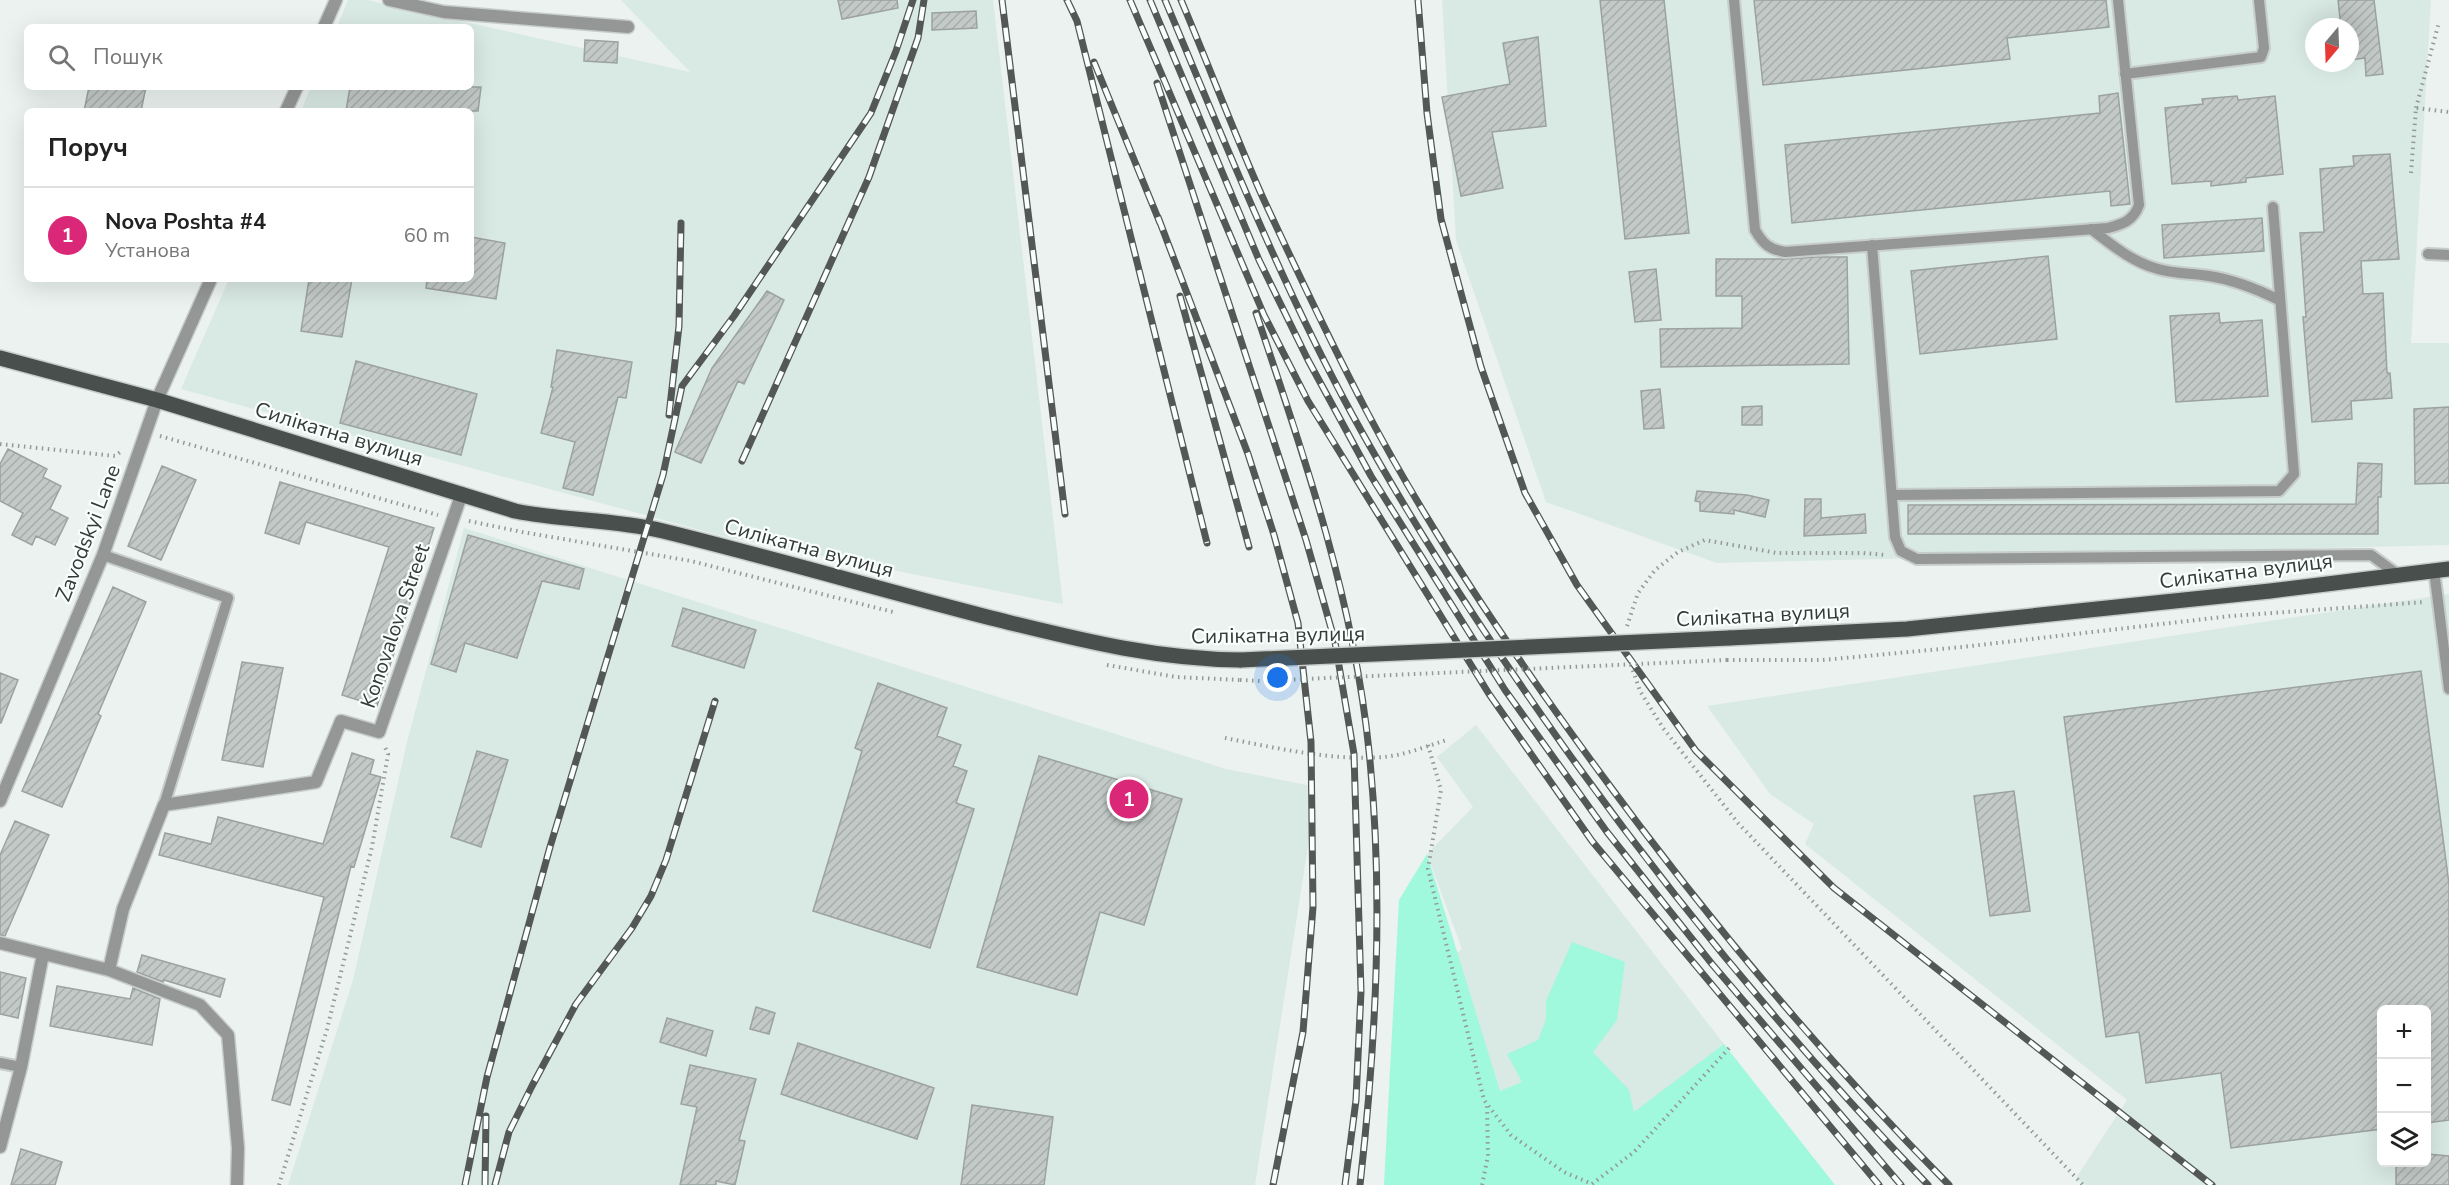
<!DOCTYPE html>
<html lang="uk">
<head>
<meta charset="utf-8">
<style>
	:root { --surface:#fff; --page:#f2f2f2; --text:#222; --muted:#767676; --line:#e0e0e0; --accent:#db2777 }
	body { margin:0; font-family:"Nunito Sans",sans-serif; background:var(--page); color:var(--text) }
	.controls { position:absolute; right:18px; bottom:18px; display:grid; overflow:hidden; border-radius:9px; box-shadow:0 6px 24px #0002 }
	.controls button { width:54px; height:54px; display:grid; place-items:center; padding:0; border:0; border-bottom:2px solid var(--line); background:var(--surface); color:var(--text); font:30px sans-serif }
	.compass { position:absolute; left:2305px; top:18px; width:54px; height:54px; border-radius:50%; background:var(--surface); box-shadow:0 6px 24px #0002; rotate:199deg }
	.you { position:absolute; left:1278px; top:678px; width:21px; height:21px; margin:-15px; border:4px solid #fff; border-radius:50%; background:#1a73e8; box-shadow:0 0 0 9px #1a73e833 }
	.badge { display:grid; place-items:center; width:39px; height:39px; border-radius:50%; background:var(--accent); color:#fff; font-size:20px; font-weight:700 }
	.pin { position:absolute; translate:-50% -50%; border:3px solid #fff; box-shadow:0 2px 6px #0006 }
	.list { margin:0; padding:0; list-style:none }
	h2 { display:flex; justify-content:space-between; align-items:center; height:78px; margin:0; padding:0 24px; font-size:26px }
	h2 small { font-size:20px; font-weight:400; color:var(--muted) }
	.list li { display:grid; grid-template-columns:39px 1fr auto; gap:18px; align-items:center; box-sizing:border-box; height:96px; padding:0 24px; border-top:2px solid var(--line) }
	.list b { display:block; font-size:22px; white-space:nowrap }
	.list p { margin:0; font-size:20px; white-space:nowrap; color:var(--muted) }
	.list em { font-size:20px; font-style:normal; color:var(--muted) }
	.icon { flex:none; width:33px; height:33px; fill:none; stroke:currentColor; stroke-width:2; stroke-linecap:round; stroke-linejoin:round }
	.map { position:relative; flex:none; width:2449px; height:1185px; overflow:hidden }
	.search { position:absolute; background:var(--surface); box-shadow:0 6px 24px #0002; left:24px; top:24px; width:450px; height:66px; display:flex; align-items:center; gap:15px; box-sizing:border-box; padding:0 21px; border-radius:9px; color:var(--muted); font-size:22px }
	.panel { position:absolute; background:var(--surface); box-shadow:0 6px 24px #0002; left:24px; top:108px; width:450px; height:174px; border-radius:9px }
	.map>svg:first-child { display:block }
	.built { fill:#d9e9e4; fill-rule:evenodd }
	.green { fill:#a0f8dd }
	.building { fill:url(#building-hatch); stroke:#9ba29f; stroke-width:1.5 }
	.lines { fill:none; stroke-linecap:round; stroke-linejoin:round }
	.lane-casing { stroke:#c7cdcb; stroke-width:14 }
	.street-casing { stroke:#c7cdcb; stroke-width:15 }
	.primary-casing { stroke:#c7cdcb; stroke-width:18 }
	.path { stroke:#949997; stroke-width:4; stroke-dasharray:1.5 4.5; stroke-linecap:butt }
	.lane { stroke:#949796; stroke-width:10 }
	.street { stroke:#949796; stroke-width:12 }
	.primary { stroke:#494f4d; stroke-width:15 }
	.rail-casing { stroke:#535756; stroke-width:7 }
	.rail { stroke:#f9fffd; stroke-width:4.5; stroke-dasharray:14; stroke-linecap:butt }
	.primary-bridge-casing { stroke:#c7cdcb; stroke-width:18; stroke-linecap:butt }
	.path-bridge { stroke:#949997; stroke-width:4; stroke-dasharray:1.5 4.5; stroke-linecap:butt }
	.primary-bridge { stroke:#494f4d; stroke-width:15 }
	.labels { text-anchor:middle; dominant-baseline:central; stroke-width:4.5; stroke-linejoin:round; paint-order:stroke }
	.street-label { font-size:21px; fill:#373a39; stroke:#f9fffd }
</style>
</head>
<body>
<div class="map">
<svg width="2449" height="1185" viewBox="0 0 2449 1185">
	<defs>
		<pattern id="building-hatch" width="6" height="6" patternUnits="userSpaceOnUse" patternTransform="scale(1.5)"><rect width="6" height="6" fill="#c2c9c7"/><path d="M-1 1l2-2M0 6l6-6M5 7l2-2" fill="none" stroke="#a7adac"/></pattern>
	</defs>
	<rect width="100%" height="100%" fill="#ebf2f0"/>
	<path class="built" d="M348,0h19l323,72 -69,-72h372l70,604 -341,-68 -541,-147 48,-110h242v-168h-170l10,-24h160v-60h-134z
		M1442,0h989l-20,343h38v202l-732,18 -171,-61 -90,-262zM2314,27h36v36h-36z
		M464,528l762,241 86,17 -1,41 -56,358h-967l65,-205 54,-238z
		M2449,594v591h-364l-9,-7 51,-78 -322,-256 9,-20 -44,-30 -63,-88zM2382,1010h44v152h-44z
		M1476,725l248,319 -87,71 -62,-57 -75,34 -47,-136 9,-7 -35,-95 46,-47 -36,-50z"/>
	<path class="green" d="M1427,854l73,237 22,-9 -15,-28 31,-14 8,-21v-18l26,-59 53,20 -8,58 -24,32 36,38 5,22 90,-68 111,141h-451l15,-285z"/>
	<path class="building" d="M838,0h59l1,8 -56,11z
		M1600,0h64l25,233 -64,6z
		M1754,0h352l3,27 -102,11 3,21 -247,26z
		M2338,0h36l9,74 -17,2 -1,-18 -15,2v-33h-9z
		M976,11l1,17 -45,2v-17z
		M1538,37l8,89 -54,6 11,56 -42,8 -19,-99 68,-13 -7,-41z
		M585,40l33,2 -1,21 -33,-2z
		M89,87h57l-5,24h-57z
		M350,87h131l-3,24h-132z
		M2118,93l12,111 -19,2 -1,-15 -318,32 -7,-78 315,-32 -1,-17z
		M2237,96l1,4 37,-4 8,78 -37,4v4l-35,4v-5l-39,3 -7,-76 38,-4 -1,-5z
		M2390,154l9,105 -38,2 2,33 20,-1 4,80h3l2,25 -41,3 1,18 -40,3 -9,-105h3l-6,-84 24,-1 -4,-63 34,-3 -1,-10z
		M2262,218l2,33 -100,7 -2,-33z
		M471,237l34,6 -9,56 -70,-11 1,-9h44z
		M2048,256l9,83 -137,15 -9,-83z
		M1816,257h31l2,107 -188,3 -1,-38 82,-1v-32h-26v-37h70z
		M1656,269l5,51 -26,2 -6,-50z
		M309,279h43l-10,58 -41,-6z
		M767,291l17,9 -40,84 -6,-3 -37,82 -26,-11 37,-84z
		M2219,313l1,10 42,-3 6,76 -92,6 -6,-86z
		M557,350l75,12 -6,36 -8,-1 -25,98 -30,-7 12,-46 -34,-9 12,-46h-2z
		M356,361l121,33 -16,61 -121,-32z
		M1660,389l4,39 -20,1 -3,-38z
		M1762,406v19h-20v-18z
		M2449,407v76l-34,1 -1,-75z
		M8,449l39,20 -4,8 18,9 -11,23 18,9 -13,27 -19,-9 -4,9 -20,-10 11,-22 -23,-12v-37z
		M2358,463l24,1 -1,33h-3v37h-470v-29l448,-1z
		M162,466l34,14 -35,80 -33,-14z
		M280,482l154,46 -57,178 -35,-11 47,-148 -83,-25 -7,22 -34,-11z
		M1697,491l50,4 22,5 -4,17 -31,-7v4l-34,-3v-9l-5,-1z
		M1805,499h16v19l44,-4 1,19 -62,3z
		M468,535l116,34 -5,20 -37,-8 -25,77 -52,-15 -9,29 -25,-8z
		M113,587l33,15 -48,112 3,2 -39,91 -40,-16z
		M683,608l73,22 -12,38 -72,-22z
		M242,662l41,6 -20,99 -41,-7z
		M2421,671l28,213v236l-22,3v-113h-45v119l-151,19 -10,-75 -75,10 -7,-51 -33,5 -42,-320z
		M0,673l18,7 -17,43h-1z
		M878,683l69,25 -10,28 24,9 -8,21 14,5 -11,32 18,6 -44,139 -117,-37 49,-160 -7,-3z
		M477,751l31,9 -27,87 -30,-10z
		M352,753l22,7 -4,14 11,3 -27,90 -3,-1 -61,239 -18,-5 52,-203 -165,-42 6,-22 46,11 7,-27 105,27z
		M1039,756l143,43 -38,126 -44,-13 -23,83 -100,-28z
		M2014,791l16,120 -40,5 -16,-120z
		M15,821l34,14 -44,101 -5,-1v-80z
		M142,955l83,24 -5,18 -56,-17 -1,2 -26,-10z
		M0,972l26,6 -8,40 -18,-4z
		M57,986l73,13 3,-11 27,11 -8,46 -102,-19z
		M756,1007l19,6 -6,21 -19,-5z
		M667,1018l46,13 -7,25 -46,-14z
		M798,1043l136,45 -17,51 -136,-45z
		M690,1065l66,14 -17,61 6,1 -10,44 -19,-4v4h-36l17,-78 -16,-3z
		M972,1105l81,12 -9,68h-83z
		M21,1149l41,13 -7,23h-44z
		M2427,1154l22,2v29h-53v-23h31z"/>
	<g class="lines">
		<defs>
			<path id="lane" d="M1734,0l21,230c8,14 14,19 30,22l323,-24c15,-4 25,-7 31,-23l-21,-205
				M2125,74l136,-17 3,-9 -5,-48
				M2091,229c21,16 41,33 67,40 16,5 34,4 51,7 25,4 48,13 70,24
				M1872,245l23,292 6,14 16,8 454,-4 26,19
				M2428,254l21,1
				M1893,495l386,-4 15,-17 -21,-267
				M103,555l125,43 -64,207
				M2434,570l15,119
				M0,1063l21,4"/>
			<path id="street" d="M389,0l55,12 184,15
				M324,27l12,-27
				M286,111l11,-24
				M0,801l103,-246 54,-155 54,-121
				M0,943l109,27 14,-61 41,-104 152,-23 25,-61 38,11 83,-239
				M109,970l91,35 28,30 10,113 -1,37
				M0,1147l21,-80 22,-113"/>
			<path id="primary" d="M0,358l157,42 358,111c49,10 98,8 148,20 110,27 219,59 328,87 86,21 161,41 250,42
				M1729,638l178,-9 363,-38 179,-22"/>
		</defs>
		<use href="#lane" class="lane-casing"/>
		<use href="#street" class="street-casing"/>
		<use href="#primary" class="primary-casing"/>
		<path class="path" d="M2416,108l23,-86
			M2411,173l5,-65 33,4
			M160,436l278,79
			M0,444l115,12 8,-6
			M469,521l53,11 169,29 202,51
			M1627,626l11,-33 17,-23 23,-18 27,-12 72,13h86l23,2
			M1629,659l11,32 23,37 75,95 345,362
			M1727,660h96l139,-13 269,-31 194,-14
			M1107,665l69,12 64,3
			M1225,738c52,10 106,23 159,19 21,-2 43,-11 63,-17
			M1428,745l13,45 -13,79 56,231 27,35 53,37 28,12 42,-32 97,-106
			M279,1185l48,-156 45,-182 16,-93 -4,-9
			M1482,1185l6,-29 -1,-51"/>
		<use href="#lane" class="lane"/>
		<use href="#street" class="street"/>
		<use href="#primary" class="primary"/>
		<defs>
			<path id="rail" d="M1002,0l63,514
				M1067,0l10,21 130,522
				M1130,0l134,315 44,86 181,293 103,147 287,344
				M1150,0l109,260 49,100 63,116 134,214 102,142 105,132 189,221
				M1165,0c59,140 115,282 188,416 63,115 135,224 211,331 110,154 232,301 364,438
				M1181,0c28,66 53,133 82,198 33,71 67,143 103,212 65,123 143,238 224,349 110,151 228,293 359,426
				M1418,0l9,113 14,106 40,148 44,126 52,92 119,166 138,137 378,297
				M1094,62l66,161
				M1157,83l149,457 29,102 19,112 7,237 -5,109 -11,85
				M1158,217l90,237 26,81 24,88 13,119 2,165 -10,125 -30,153
				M1180,296l69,251
				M1256,313c48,142 98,288 113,438 15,144 7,291 -9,434
				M669,415l10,-89 2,-103
				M742,461l127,-284 49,-139 6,-38
				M465,1185l22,-108 63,-230 113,-372 19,-89 52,-70 137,-203 25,-62 17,-51
				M485,1185l1,-69
				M495,1185l14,-53 23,-46 44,-82 56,-76 19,-32 15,-36 49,-159"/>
		</defs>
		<use href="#rail" class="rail-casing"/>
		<use href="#rail" class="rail"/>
		<defs>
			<path id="primary-bridge" d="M1241,660l488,-22"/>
		</defs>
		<use href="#primary-bridge" class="primary-bridge-casing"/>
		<path class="path-bridge" d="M1240,680l20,1 467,-21"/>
		<use href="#primary-bridge" class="primary-bridge"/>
	</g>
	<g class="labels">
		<g class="street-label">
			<text transform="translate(339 434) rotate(17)">Силікатна вулиця</text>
			<text transform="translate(88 533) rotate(-69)">Zavodskyi Lane</text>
			<text transform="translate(809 548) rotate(15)">Силікатна вулиця</text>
			<text transform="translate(2246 571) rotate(-7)">Силікатна вулиця</text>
			<text transform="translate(1763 615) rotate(-3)">Силікатна вулиця</text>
			<text transform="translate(395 626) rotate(-71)">Konovalova Street</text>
			<text transform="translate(1278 635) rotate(-1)">Силікатна вулиця</text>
		</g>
	</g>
</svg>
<div class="controls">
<button>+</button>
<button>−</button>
<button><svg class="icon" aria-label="layers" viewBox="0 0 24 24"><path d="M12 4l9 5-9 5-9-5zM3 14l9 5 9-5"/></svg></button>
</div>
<svg class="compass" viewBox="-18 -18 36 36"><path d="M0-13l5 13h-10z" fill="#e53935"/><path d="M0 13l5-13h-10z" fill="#767676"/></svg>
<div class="you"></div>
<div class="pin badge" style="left:1129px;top:799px">1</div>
<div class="search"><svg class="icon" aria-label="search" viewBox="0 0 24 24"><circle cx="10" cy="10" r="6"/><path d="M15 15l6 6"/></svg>Пошук</div>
<section class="panel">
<h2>Поруч<small></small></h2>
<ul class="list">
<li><span class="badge">1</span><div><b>Nova Poshta #4</b><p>Установа</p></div><em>60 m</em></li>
</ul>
</section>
</div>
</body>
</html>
